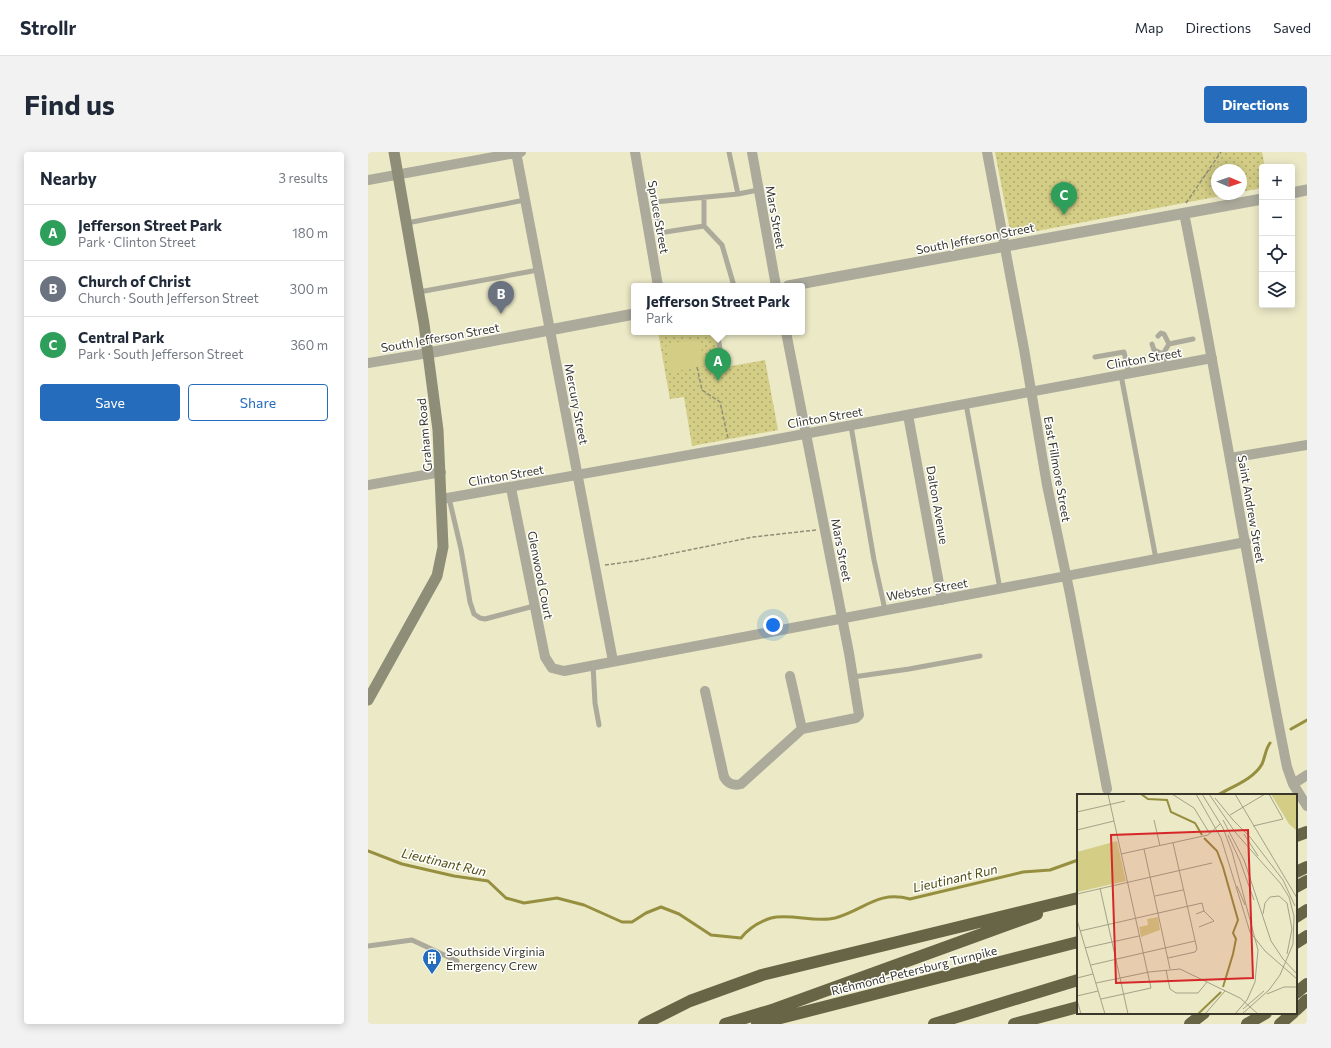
<!DOCTYPE html>
<html lang="en">
<head>
<meta charset="utf-8">
<style>
	:root { --surface:#fff; --page:#f2f2f3; --text:#1f2937; --muted:#747a83; --line:#e0e1e3; --accent:#256cbc }
	body { margin:0; font-family:Commissioner,sans-serif; background:var(--page); color:var(--text) }
	.controls { position:absolute; right:12px; top:12px; display:grid; overflow:hidden; border-radius:4px; box-shadow:0 2px 10px #0003 }
	.controls button { width:36px; height:36px; display:grid; place-items:center; padding:0; border:0; border-bottom:1px solid var(--line); background:var(--surface); color:var(--text); font:20px sans-serif }
	.compass { position:absolute; left:843px; top:12px; width:36px; height:36px; border-radius:50%; background:var(--surface); box-shadow:0 2px 10px #0003; rotate:92deg }
	.you { position:absolute; left:405px; top:473px; width:14px; height:14px; margin:-10px; border:3px solid #fff; border-radius:50%; background:#1a73e8; box-shadow:0 0 0 6px #1a73e833 }
	.badge { display:grid; place-items:center; width:26px; height:26px; border-radius:50%; background:var(--accent); color:#fff; font-size:13px; font-weight:700 }
	.pin { position:absolute; translate:-50% -33px; filter:drop-shadow(0 1px 2px #0008) }
	.pin::after { content:''; position:absolute; top:21px; width:14px; height:12px; background:inherit; clip-path:polygon(0 0,100% 0,50% 100%) }
	.popup { position:absolute; left:263px; top:131px; width:174px; height:52px; box-sizing:border-box; display:grid; place-content:center; border-radius:4px; background:var(--surface); filter:drop-shadow(0 1px 3px #0005); font-size:13px; white-space:nowrap; color:var(--muted) }
	.popup b { font-size:15px; color:var(--text) }
	.popup::after { content:''; position:absolute; left:50%; top:100%; margin-left:-8px; border:8px solid transparent; border-top-color:var(--surface) }
	.list { margin:0; padding:0; list-style:none }
	h2 { display:flex; justify-content:space-between; align-items:center; height:52px; margin:0; padding:0 16px; font-size:17px }
	h2 small { font-size:13px; font-weight:400; color:var(--muted) }
	.list li { display:grid; grid-template-columns:26px 1fr auto; gap:12px; align-items:center; box-sizing:border-box; height:56px; padding:0 16px; border-top:1px solid var(--line) }
	.list b { display:block; font-size:15px; white-space:nowrap }
	.list p { margin:0; font-size:13px; white-space:nowrap; color:var(--muted) }
	.list em { font-size:13px; font-style:normal; color:var(--muted) }
	.actions { display:flex; gap:8px; padding:12px 16px }
	.actions a { flex:1; padding:9px 0; border:1px solid var(--accent); border-radius:4px; text-align:center; font-size:14px; color:var(--accent) }
	.actions .main { background:var(--accent); color:#fff }
	.icon { flex:none; width:22px; height:22px; fill:none; stroke:currentColor; stroke-width:2; stroke-linecap:round; stroke-linejoin:round }
	.map { position:relative; flex:none; width:939px; height:872px; overflow:hidden; border-radius:4px }
	header { display:flex; align-items:center; gap:24px; box-sizing:border-box; height:56px; padding:0 20px; background:var(--surface); border-bottom:1px solid var(--line) }
	header strong { font-size:19px }
	nav { display:flex; gap:22px; margin-inline-start:auto; font-size:14px }
	.intro { display:flex; align-items:center; justify-content:space-between; box-sizing:border-box; height:96px; padding:0 24px }
	h1 { margin:0; font-size:28px }
	.button { padding:10px 18px; border-radius:4px; background:var(--accent); color:#fff; font-size:14px; font-weight:700 }
	main { display:flex; gap:24px; padding:0 24px }
	aside { flex:1; background:var(--surface); border-radius:4px; box-shadow:0 2px 10px #0003 }
	.map>svg:first-child { display:block }
	.park { fill:url(#park-dots) }
	.pitch { fill:#d3cd86 }
	.lines { fill:none; stroke-linecap:round; stroke-linejoin:round }
	.stream { stroke:#968f3f; stroke-width:3 }
	.path { stroke:#908e77; stroke-width:1.5; stroke-dasharray:4 2; stroke-linecap:butt }
	.service { stroke:#abaa9b; stroke-width:5 }
	.minor { stroke:#abaa9b; stroke-width:10 }
	.tertiary { stroke:#abaa9b; stroke-width:11 }
	.secondary { stroke:#8e8d77; stroke-width:11 }
	.motorway { stroke:#686546; stroke-width:12 }
	.labels { text-anchor:middle; dominant-baseline:central; stroke-width:3; stroke-linejoin:round; paint-order:stroke }
	.street-label { font-size:12px; fill:#38372a; stroke:#fff }
	.poi-label { font-size:12px; fill:#38372a; stroke:#fff; text-anchor:start }
	.water-label { font-size:13px; font-style:italic; fill:#524d10; stroke:#fff }
	.inset-river { fill:none; stroke:#968f3f; stroke-width:2 }
	.inset-road { fill:none; stroke:#a3a288; stroke-width:1 }
	.view { fill:#d62828; fill-opacity:0.15; stroke:#d62828; stroke-width:2 }
	.inset-edge { fill:none; stroke:#38372a; stroke-width:2 }
</style>
</head>
<body>
<header>
<strong>Strollr</strong>
<nav><a>Map</a><a>Directions</a><a>Saved</a></nav>
</header>
<div class="intro"><h1>Find us</h1><a class="button">Directions</a></div>
<main>
<aside>
<h2>Nearby<small>3 results</small></h2>
<ul class="list">
<li><span class="badge" style="background:#2e9e5b">A</span><div><b>Jefferson Street Park</b><p>Park · Clinton Street</p></div><em>180 m</em></li>
<li><span class="badge" style="background:#6b7280">B</span><div><b>Church of Christ</b><p>Church · South Jefferson Street</p></div><em>300 m</em></li>
<li><span class="badge" style="background:#2e9e5b">C</span><div><b>Central Park</b><p>Park · South Jefferson Street</p></div><em>360 m</em></li>
</ul>
<div class="actions"><a class="main">Save</a><a>Share</a></div>
</aside>
<div class="map">
<svg width="939" height="872" viewBox="0 0 939 872">
	<defs>
		<pattern id="park-dots" width="8" height="8" patternUnits="userSpaceOnUse"><rect width="8" height="8" fill="#d3cd86"/><path d="M2 2h.1M6 6h.1" fill="none" stroke="#aca76e" stroke-width="1.8" stroke-linecap="round"/></pattern>
	</defs>
	<rect width="100%" height="100%" fill="#ebe9c6"/>
	<path class="park" d="M627,0h267l3,15h-3v21l-21,4v-22h-24v24h14l-220,42z
		M290,180h61l7,35 39,-7 13,70 -86,16 -8,-49 -14,2z"/>
	<path class="pitch" d="M332,187l4,27 -34,6 -4,-28z"/>
	<g class="lines">
		<path class="stream" d="M923,577l16,-9
			M850,643c13,-8 36,-16 44,-31 3,-6 3,-14 8,-21
			M0,699l34,13 52,12 34,5 18,17 18,5 33,-5 27,7 38,17h10l14,-9 15,-6 18,7 32,21 30,3c8,-10 18,-16 30,-20 19,-5 44,5 64,0 29,-8 43,-28 75,-19l113,-27 27,-2 28,-10"/>
		<path class="path" d="M818,51l35,-51
			M329,215l5,23 18,12 8,36
			M237,413l30,-4 118,-24 63,-7"/>
		<path class="service" d="M361,0l9,42 20,-4
			M336,45v29l18,19 12,41
			M39,71l118,-23
			M336,74l-45,7 -4,-31 83,-8
			M51,140l119,-22
			M349,180l6,34
			M790,184l3,-3 3,1 5,10
			M784,192l2,6 9,4
			M727,205l29,-5 5,22
			M797,215l-2,-13 6,-10 24,-5
			M753,223l35,184
			M598,252l34,185
			M483,274l23,134 11,50
			M81,346l12,51 9,53 4,12 6,4 5,1 49,-13
			M225,513l2,38 4,22
			M485,525l56,-8 71,-13
			M0,794l44,-6 45,21"/>
		<path class="minor" d="M148,0l97,509
			M267,0l23,134
			M384,0l24,134
			M619,0l37,197 23,136 23,109 37,195
			M0,28l153,-28
			M816,61c37,184 66,370 103,554l6,17 14,22
			M418,180l63,321 10,62 -3,3 -54,11
			M0,211l60,-10
			M540,263l34,185
			M862,306l77,-13
			M0,333l73,-13
			M143,336l34,169 7,11 12,3 682,-129
			M74,347l314,-56 456,-85
			M337,539l19,86c4,7 9,9 17,7l61,-55 -12,-53
			M925,632l14,-9"/>
		<path class="tertiary" d="M924,41l15,-3
			M420,134l474,-87
			M60,201l206,-39"/>
		<path class="secondary" d="M0,548l69,-124 6,-29 -5,-117 -14,-106 -30,-172"/>
		<path class="motorway" d="M928,684l11,-4
			M928,720l11,-5
			M928,735l11,-6
			M928,765l11,-7
			M928,791l11,-7
			M928,841l11,-9
			M928,858l11,-10
			M276,872l46,-23 72,-26 316,-77
			M357,872l50,-15 262,-95
			M389,872l321,-82
			M566,872l144,-44
			M646,872l64,-17
			M822,872l14,-11
			M879,872l19,-11
			M912,872l13,-11"/>
	</g>
	<defs>
		<symbol id="building-pin" viewBox="-11 -11 22 30"><path d="M0 17L-7.5 6A9.5 9.5 0 1 1 7.5 6Z" fill="#256cbc" stroke="#fff"/><path d="M-4-6H4V6H1V3H-1V6H-4ZM-2.5-4.3h1.7v1.8h-1.7ZM.8-4.3h1.7v1.8H.8ZM-2.5-1h1.7V.8h-1.7ZM.8-1h1.7V.8H.8Z" fill="#fff"/></symbol>
	</defs>
	<g fill-rule="evenodd">
		<use href="#building-pin" x="53" y="795" width="22" height="30"/>
	</g>
	<g class="labels">
		<g class="street-label">
			<text transform="translate(291 65) rotate(80)">Spruce Street</text>
			<text transform="translate(408 65) rotate(80)">Mars Street</text>
			<text transform="translate(607 86) rotate(-11)">South Jefferson Street</text>
			<text transform="translate(72 185) rotate(-10)">South Jefferson Street</text>
			<text transform="translate(776 206) rotate(-10)">Clinton Street</text>
			<text transform="translate(209 252) rotate(79)">Mercury Street</text>
			<text transform="translate(457 265) rotate(-10)">Clinton Street</text>
			<text transform="translate(56 283) rotate(-95)">Graham Road</text>
			<text transform="translate(690 317) rotate(80)">East Fillmore Street</text>
			<text transform="translate(138 323) rotate(-10)">Clinton Street</text>
			<text transform="translate(570 353) rotate(80)">Dalton Avenue</text>
			<text transform="translate(884 357) rotate(80)">Saint Andrew Street</text>
			<text transform="translate(474 398) rotate(79)">Mars Street</text>
			<text transform="translate(173 423) rotate(79)">Glenwood Court</text>
			<text transform="translate(559 437) rotate(-10)">Webster Street</text>
			<text transform="translate(546 818) rotate(-14)">Richmond-Petersburg Turnpike</text>
		</g>
		<g class="poi-label">
			<text x="78" y="799">Southside Virginia<tspan x="78" dy="14">Emergency Crew</tspan></text>
		</g>
		<g class="water-label">
			<text transform="translate(76 710) rotate(13)">Lieutinant Run</text>
			<text transform="translate(587 726) rotate(-13)">Lieutinant Run</text>
		</g>
	</g>
	<g transform="translate(709 642)">
		<rect width="220" height="220" fill="#ebe9c6"/>
		<path d="M194,0h26v37l-8,-7z" fill="#d3cd86"/>
		<path d="M40,47l9,40 -49,11v-40zM81,123l2,13 -19,7 -2,-10 9,-2 -1,-6z" fill="#d3cd86"/>
		<path class="inset-river" d="M64,0l7,5 19,1 4,12 24,11 7,12M127,44l13,13 6,16 15,53 -5,13 3,6 -3,15 -10,33M121,220l23,-22"/>
		<path class="inset-road" d="M95,0l22,14 16,26M119,0l25,44 29,94 15,19 32,28M125,0l21,34 9,24 26,98 -3,32 -8,18 -12,14M132,0l26,38 46,52 8,13 5,19 -1,28 -13,31 -11,15 -27,24M158,0l62,104M138,4l18,22M0,18l48,-11M153,21l35,-21M155,25l18,18 33,43 12,26M77,26l6,26M146,26l21,40 27,81 12,18 14,15M176,32l30,-7 -14,-25M0,36l37,-9M167,40l14,22M151,41l12,26 14,39M67,55l26,120M44,60l87,-19 12,-11M160,92l8,19M23,94l28,126M0,100l135,-31M78,102l28,-6M119,120l8,-3 10,10 -15,6M186,120l2,-11 5,-6 9,-1 8,7 5,26 -5,25M0,126l28,94M3,137l122,-28 2,8M8,154l54,-12M91,164l27,-6 2,-3 -24,-106M14,171l104,-24M89,176l4,19 6,4h22l9,-11M0,184l16,-4M19,189l53,-11 31,-3 60,29 18,16M190,200l17,-7h13M0,202l21,-5M24,205l50,-11 -43,-194M0,206l4,14M166,215l21,-18M128,220l20,-23"/>
		<path class="view" d="M171,36l5,148 -137,5 -5,-148z"/>
		<rect width="220" height="220" class="inset-edge"/>
	</g>
</svg>
<div class="controls">
<button>+</button>
<button>−</button>
<button><svg class="icon" aria-label="locate" viewBox="0 0 24 24"><circle cx="12" cy="12" r="6"/><path d="M12 2v4M12 18v4M2 12h4M18 12h4"/></svg></button>
<button><svg class="icon" aria-label="layers" viewBox="0 0 24 24"><path d="M12 4l9 5-9 5-9-5zM3 14l9 5 9-5"/></svg></button>
</div>
<svg class="compass" viewBox="-18 -18 36 36"><path d="M0-13l5 13h-10z" fill="#e53935"/><path d="M0 13l5-13h-10z" fill="#747a83"/></svg>
<div class="you"></div>
<div class="pin badge" style="left:350px;top:229px;background:#2e9e5b">A</div>
<div class="popup"><b>Jefferson Street Park</b>Park</div>
<div class="pin badge" style="left:133px;top:162px;background:#6b7280">B</div>
<div class="pin badge" style="left:696px;top:63px;background:#2e9e5b">C</div>
</div>
</main>
</body>
</html>
